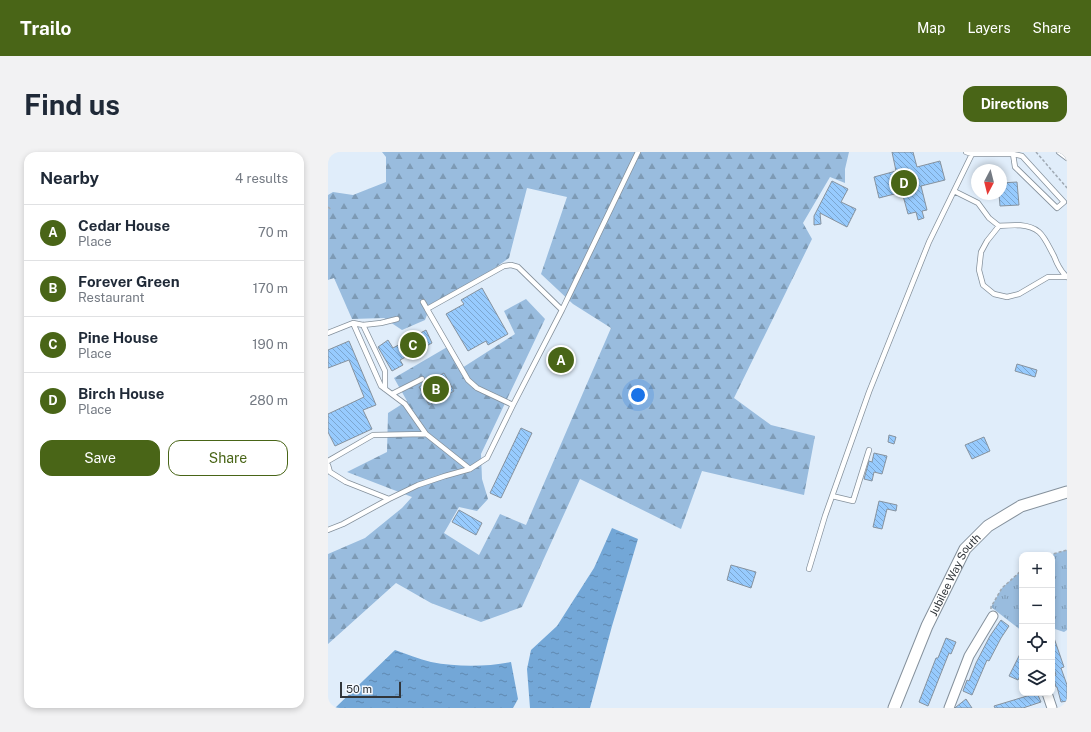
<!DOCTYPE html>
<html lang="en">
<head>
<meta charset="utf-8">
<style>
	:root { --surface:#fff; --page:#f2f2f3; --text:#1f2937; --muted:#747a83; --line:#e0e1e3; --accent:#496517 }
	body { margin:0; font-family:"Public Sans",sans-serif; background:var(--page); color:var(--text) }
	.controls { position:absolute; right:12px; bottom:12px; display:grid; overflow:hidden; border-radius:8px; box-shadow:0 2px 6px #0003 }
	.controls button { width:36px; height:36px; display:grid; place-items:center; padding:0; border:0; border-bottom:1px solid var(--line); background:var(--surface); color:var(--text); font:20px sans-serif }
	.compass { position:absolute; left:643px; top:12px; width:36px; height:36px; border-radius:50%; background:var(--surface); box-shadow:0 2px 6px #0003; rotate:187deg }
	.scale { position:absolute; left:12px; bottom:10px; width:61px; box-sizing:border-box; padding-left:4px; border:2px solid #31363b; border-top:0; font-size:11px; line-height:14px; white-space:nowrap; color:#31363b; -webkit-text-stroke:3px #f4f9ff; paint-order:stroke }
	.you { position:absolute; left:310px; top:243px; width:14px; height:14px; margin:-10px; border:3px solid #fff; border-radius:50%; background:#1a73e8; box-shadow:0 0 0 6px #1a73e833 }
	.badge { display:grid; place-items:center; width:26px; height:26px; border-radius:50%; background:var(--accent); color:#fff; font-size:13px; font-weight:700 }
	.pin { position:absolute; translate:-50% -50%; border:2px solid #fff; box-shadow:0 1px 4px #0006 }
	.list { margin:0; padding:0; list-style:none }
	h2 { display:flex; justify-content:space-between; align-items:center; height:52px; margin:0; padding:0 16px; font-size:17px }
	h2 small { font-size:13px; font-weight:400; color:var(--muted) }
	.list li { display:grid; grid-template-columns:26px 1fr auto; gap:12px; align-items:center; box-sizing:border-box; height:56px; padding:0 16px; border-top:1px solid var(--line) }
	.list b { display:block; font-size:15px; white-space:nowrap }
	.list p { margin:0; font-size:13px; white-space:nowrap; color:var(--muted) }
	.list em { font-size:13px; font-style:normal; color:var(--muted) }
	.actions { display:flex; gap:8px; padding:12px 16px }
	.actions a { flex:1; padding:9px 0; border:1px solid var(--accent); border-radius:12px; text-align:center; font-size:14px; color:var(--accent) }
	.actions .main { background:var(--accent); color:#fff }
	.icon { flex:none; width:22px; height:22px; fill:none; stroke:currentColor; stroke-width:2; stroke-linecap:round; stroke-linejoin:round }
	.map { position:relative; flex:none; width:739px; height:556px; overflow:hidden; border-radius:12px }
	header { display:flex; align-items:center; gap:24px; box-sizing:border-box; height:56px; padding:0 20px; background:var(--accent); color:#fff }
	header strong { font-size:19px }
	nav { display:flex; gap:22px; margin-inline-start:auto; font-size:14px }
	.intro { display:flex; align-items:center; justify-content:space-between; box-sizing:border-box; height:96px; padding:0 24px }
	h1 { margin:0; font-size:28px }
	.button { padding:10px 18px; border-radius:12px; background:var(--accent); color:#fff; font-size:14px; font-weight:700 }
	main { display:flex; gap:24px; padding:0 24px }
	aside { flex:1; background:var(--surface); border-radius:12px; box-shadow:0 2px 6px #0003 }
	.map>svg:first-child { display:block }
	.grass { fill:url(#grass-tufts) }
	.forest { fill:url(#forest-firs) }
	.water { fill:url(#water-ripples) }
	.building { fill:url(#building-back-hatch); stroke:#86929e }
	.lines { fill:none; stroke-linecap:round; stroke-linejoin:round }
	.service-casing { stroke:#85919c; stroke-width:6 }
	.minor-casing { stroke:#85919c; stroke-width:11 }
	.tertiary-casing { stroke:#85919c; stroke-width:13 }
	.path { stroke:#9fa9b3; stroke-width:1.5; stroke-dasharray:3 2; stroke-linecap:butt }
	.service { stroke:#fff; stroke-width:4.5 }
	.minor { stroke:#fff; stroke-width:9 }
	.tertiary { stroke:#fff; stroke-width:11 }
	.labels { text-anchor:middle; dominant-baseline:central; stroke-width:3; stroke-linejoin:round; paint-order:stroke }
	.street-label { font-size:11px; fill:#31363b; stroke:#f4f9ff }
</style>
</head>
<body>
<header>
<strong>Trailo</strong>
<nav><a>Map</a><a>Layers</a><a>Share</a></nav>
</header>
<div class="intro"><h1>Find us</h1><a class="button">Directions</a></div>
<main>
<aside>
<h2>Nearby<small>4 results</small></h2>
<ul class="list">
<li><span class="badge">A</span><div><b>Cedar House</b><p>Place</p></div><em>70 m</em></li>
<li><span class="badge">B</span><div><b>Forever Green</b><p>Restaurant</p></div><em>170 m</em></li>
<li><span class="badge">C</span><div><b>Pine House</b><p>Place</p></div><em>190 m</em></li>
<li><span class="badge">D</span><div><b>Birch House</b><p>Place</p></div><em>280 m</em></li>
</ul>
<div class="actions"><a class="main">Save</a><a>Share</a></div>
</aside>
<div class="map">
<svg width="739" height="556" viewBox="0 0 739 556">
	<defs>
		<pattern id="grass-tufts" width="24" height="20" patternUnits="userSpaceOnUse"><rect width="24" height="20" fill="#99bcde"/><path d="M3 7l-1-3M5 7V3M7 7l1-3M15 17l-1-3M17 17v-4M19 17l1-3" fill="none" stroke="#7d9ab5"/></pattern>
		<pattern id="forest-firs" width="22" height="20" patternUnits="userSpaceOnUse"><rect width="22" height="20" fill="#99bcde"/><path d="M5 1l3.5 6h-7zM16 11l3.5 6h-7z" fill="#7d9ab5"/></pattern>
		<pattern id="water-ripples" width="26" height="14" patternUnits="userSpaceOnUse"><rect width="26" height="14" fill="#73a7d7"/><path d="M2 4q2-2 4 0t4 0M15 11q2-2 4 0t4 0" fill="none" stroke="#5f89b0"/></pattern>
		<pattern id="building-back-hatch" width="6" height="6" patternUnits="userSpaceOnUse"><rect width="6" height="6" fill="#97cbfe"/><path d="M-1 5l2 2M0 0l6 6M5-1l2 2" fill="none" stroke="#7ca6cf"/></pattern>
	</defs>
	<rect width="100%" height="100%" fill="#e0edfa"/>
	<path class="grass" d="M739,398v80l-3,2 -12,-4v-73h-3z
		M694,418v61l-31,-24 11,-19z"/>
	<path class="forest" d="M54,0h467l-4,17v14l-15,-6 -27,46 9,16 -78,159 37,27 44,11 -11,59 -102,-24 -21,58 -101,-50 -58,128 -41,15 -50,-19 -35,-20 -68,61v-90l37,-16 37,-30 10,-11 -65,-25 40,-20 1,-39 19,-12 -13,-23 55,-32 13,22 53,-34 -11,-23 22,-12 19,20 -64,135 1,25 6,20 -11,12 -18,-4 -15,26 35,22 21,-41 26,11 85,-197 -38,-24 -32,-30 26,-77 -40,-9 -18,70 -20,14 -58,32 -6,16 -23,10 -18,-12 -32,1 -18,-41 -6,2v-85l5,-3 20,3 33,-13v-25z"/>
	<path class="water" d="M284,376l26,11 -26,87 -22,82h-60l-3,-39 4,-19 26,-24 37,-58z
		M67,498c12,4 24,9 36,12 26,5 54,5 80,0l7,37 -5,9h-178z"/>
	<path class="building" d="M564,0h21l4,15 23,-6 5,19 -24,6 6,24 -5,1 2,7 -6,2 -2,-8 -8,2 -6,-22 -23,6 -5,-21 22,-6z
		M504,29l16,8 -7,13 15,7 -9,18 -27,-14 1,11 -7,1v-9z
		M689,30l2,23 -19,1 -1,-12h2v-11z
		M154,136l26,46 -20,11 -2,-4 -18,10 -22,-37 18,-10 -3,-4z
		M98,178l6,13 -32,17 3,5 -11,6 -14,-24 10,-7 5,8z
		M21,189l27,64 -13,5 9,19 -37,17 -7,-14v-18l36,-17 -15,-37 -21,8v-18z
		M229,196l16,8 -5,11 -5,-3 -3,5 -11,-5z
		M689,212l20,6 -2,7 -20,-6z
		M116,221l10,18 -25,14 -10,-18z
		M193,276l11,5 -31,65 -11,-5z
		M561,283l7,2 -2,7 -6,-2z
		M656,285l6,14 -18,8 -7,-14z
		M546,301l13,3 -5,18 -8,-2 -2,9 -8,-2 5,-18 3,1z
		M551,349l18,4 -1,6 -9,-2 -5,20 -9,-2z
		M131,358l23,13 -6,12 -24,-13z
		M403,413l25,7 -5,16 -24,-8z
		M673,468l8,6 -8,12 -12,23 -2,-1 -15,35 -9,-4 4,-11 2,1 7,-18 14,-27z
		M724,483h1l11,32 -3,1 6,17v16l-6,1 -4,-15h-1l-3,-11 3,-1 -4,-13z
		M618,486l10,4 -5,12 -2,-1 -21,53 -9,-4 17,-44h2z
		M694,498v21l-4,9 -9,-4z
		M709,541l4,9 -18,6h-28l-1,-2z
		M638,547l6,9h-17l1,-1z"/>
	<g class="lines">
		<defs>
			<path id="service" d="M638,0l6,2h41l9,2 42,46 -7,6 -42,-41 -2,-13
				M731,0l8,6
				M626,39l24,12 11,15 10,8c12,-1 29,-3 40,6 6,5 11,17 15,24 3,8 6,15 13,21
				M671,74l-12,15 -6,11 -2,18 4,15 11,9 13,3 12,-3 29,-17h18
				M95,150l4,7
				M25,171l28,63 24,18 21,30
				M35,173l22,46v18
				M0,181l25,-10 10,2 18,-2 16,-4
				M64,242l30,-15
				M185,253l-36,-17 -9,-8 -41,-71 77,-43 7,-1 7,2 44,43
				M0,309l45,-26 53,-1 44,35
				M0,313l2,7 16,10 43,17 29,-14 27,-9 25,-7 17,-11 26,-53 49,-95 76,-158
				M504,344l21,5 16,-51
				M0,378l15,-6 46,-25
				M481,417l16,-53 44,-124 60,-150 44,-90"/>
			<path id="minor" d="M719,541l5,15
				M621,556l20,-52 24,-40"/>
			<g id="tertiary">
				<path id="s1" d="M566,556l33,-82 38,-77 23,-23 33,-20 46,-14"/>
			</g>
		</defs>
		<use href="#service" class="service-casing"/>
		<use href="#minor" class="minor-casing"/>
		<use href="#tertiary" class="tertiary-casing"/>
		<path class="path" d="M708,0l31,36
			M0,55l4,3
			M721,403l18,-5
			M663,457v-2l11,-19 20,-18"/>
		<use href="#service" class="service"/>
		<use href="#minor" class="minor"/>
		<use href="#tertiary" class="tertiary"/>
	</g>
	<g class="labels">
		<g class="street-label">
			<text stroke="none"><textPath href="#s1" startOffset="147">Jubilee Way South</textPath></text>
		</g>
	</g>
</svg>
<div class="controls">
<button>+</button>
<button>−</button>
<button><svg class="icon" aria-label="locate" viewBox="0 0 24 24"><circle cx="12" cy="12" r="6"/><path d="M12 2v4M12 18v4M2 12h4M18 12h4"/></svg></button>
<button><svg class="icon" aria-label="layers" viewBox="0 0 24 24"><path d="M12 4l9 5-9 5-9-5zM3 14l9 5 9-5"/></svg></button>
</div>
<svg class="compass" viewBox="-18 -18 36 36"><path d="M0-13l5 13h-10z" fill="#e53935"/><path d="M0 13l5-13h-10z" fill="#747a83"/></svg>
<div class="scale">50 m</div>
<div class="you"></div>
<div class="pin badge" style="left:233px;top:208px">A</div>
<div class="pin badge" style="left:108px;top:237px">B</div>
<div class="pin badge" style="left:85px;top:193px">C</div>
<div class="pin badge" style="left:576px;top:31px">D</div>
</div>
</main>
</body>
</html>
